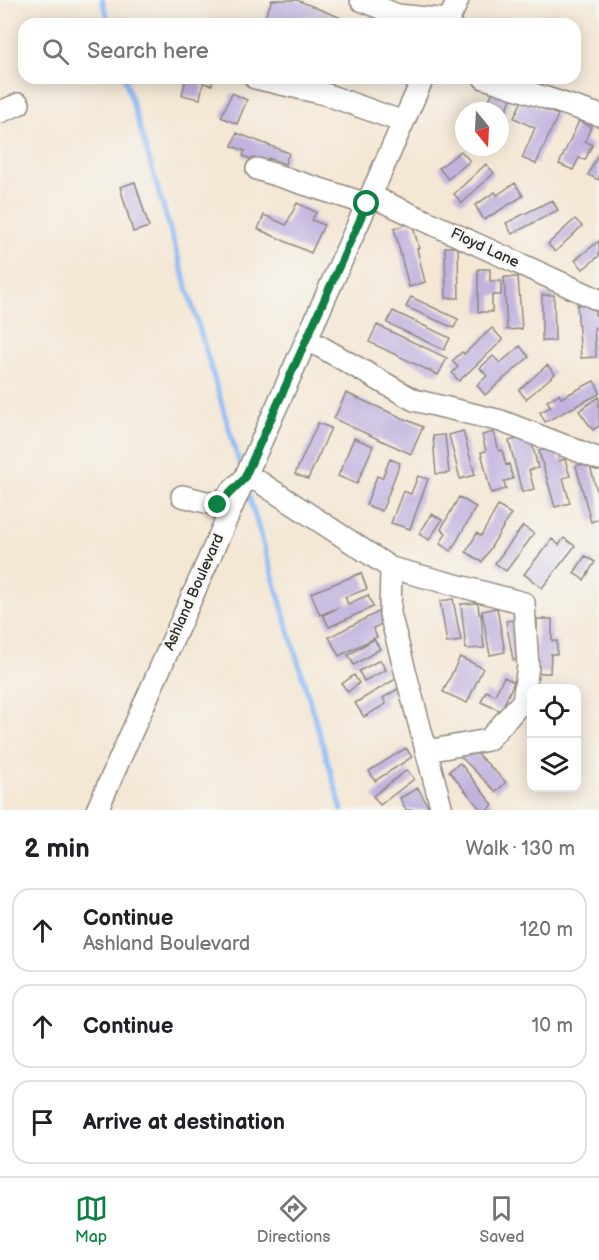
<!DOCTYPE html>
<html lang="en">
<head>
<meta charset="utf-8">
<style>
	:root { --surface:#fff; --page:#f6f6f6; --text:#202124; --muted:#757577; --line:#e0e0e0; --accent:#0b8043 }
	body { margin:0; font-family:"Balsamiq Sans",sans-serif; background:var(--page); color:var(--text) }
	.controls { position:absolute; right:18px; bottom:18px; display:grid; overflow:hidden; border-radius:12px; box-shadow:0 3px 15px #0003 }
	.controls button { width:54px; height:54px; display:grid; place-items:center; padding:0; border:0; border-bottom:2px solid var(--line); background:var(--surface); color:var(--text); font:30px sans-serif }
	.compass { position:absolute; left:455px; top:102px; width:54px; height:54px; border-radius:50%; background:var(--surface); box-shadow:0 3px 15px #0003; rotate:162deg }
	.stop { position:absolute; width:18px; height:18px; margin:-14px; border:4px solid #0b8043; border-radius:50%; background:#fff }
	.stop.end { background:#0b8043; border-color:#fff; box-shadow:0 2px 6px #0008 }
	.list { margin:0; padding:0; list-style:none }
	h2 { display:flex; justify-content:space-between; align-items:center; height:78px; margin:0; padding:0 24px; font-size:26px }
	h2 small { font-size:20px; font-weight:400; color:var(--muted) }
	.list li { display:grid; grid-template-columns:39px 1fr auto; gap:18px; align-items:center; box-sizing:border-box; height:84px; margin:0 12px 12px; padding:0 12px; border:2px solid var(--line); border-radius:18px }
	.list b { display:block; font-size:22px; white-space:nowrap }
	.list p { margin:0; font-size:20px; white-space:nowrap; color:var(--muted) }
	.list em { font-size:20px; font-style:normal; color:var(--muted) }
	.icon { flex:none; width:33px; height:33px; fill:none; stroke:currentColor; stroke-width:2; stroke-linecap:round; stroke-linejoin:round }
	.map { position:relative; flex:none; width:599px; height:810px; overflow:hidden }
	.search { position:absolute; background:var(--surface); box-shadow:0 3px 15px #0003; left:18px; right:18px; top:18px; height:66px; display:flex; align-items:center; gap:15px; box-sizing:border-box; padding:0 21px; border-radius:18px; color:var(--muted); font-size:22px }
	.sheet { height:366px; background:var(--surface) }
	nav { display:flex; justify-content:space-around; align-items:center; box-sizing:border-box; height:84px; border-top:2px solid var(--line); background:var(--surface); font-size:16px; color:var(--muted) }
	nav a { display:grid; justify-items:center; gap:3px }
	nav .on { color:var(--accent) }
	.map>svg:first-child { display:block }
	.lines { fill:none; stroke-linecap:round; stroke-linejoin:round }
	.stream { stroke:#89baf6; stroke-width:5 }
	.building { fill:#c1b2de }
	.minor-casing { stroke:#908980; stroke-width:24 }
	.minor { stroke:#fff; stroke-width:21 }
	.route { stroke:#0b8043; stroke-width:8 }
	.labels { text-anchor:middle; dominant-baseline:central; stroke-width:5; stroke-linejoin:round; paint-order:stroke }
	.street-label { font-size:15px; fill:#2b2b2b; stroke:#f6f6f2 }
</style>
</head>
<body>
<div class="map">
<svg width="599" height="810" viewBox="0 0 599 810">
	<rect width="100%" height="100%" fill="#f6f6f2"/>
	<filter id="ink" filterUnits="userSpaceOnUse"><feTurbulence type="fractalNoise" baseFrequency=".0167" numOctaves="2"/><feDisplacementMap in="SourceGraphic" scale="12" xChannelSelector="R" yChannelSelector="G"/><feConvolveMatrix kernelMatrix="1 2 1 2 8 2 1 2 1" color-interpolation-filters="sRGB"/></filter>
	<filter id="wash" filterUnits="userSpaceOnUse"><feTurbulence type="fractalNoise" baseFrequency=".008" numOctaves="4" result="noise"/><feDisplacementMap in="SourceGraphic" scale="24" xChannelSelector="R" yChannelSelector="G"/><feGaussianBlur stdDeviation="1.35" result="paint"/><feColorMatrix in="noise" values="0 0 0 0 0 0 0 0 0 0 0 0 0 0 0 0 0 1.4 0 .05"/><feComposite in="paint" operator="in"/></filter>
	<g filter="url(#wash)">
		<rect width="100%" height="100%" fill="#f4e7d4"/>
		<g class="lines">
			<path class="stream" d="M102,0l8,24
				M125,78l116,391
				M247,489l95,321"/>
		</g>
		<g id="blocks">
			<path class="building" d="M272,0h25l59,24h-80l-12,-5z
				M186,78h27l-1,7 -9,-2 -3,16 -18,-4z
				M494,89l18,8 -12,26v-12h-16z
				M232,93l15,7 -10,24 -16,-7z
				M522,100l36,15 -22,49 -14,-6 13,-30 -21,-10z
				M579,121l12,6 -6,14 7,4 -7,15 -6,-2 -6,12 -14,-6z
				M237,133l52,20 -4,11 -17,-6 -2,6 -23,-8 2,-5 -13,-5z
				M461,151l9,10 -22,18 -9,-11z
				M599,152v28l-11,-5z
				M486,164l8,9 -32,30 -8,-9z
				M135,182l14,45 -16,5 -13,-45z
				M515,183l8,13 -39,24 -9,-15 20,-13 2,3z
				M552,200l6,10 -46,24 -6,-11z
				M297,203l19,9 -4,8 12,5 -13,28 -53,-24 6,-14 22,10z
				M575,219l7,7 -27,26 -7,-8z
				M412,223l7,25 -2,1 8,33 -16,5 -15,-59z
				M599,241v15l-16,13 -8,-9z
				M445,247h13l1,51h-13z
				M478,269h12v12h11v14h-9v17h-14z
				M504,277h14l4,52 -15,1z
				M542,295h12l1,46h-13z
				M411,297l47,22 -4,9 -48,-21z
				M594,303l1,12h4v12l-5,1 2,29 -15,1 -4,-53z
				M393,311l57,27 -6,12 -57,-27z
				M377,325l70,33 -9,17 -69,-33z
				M492,328l11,12 -44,41 -7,-8 6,-6 -6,-6 10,-9 2,2z
				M520,346l9,11 -44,38 -8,-10 10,-9 -7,-8 13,-12 7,7z
				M547,365l8,9 -29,25 -7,-9z
				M594,381l5,9v4l-54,28 -5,-10 11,-5 -4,-6 12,-7 2,4z
				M346,393l77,34 -12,27 -77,-35z
				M599,397v29l-6,4 -14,-19z
				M318,423l13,5 -23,51 -13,-5z
				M463,431l12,44 -15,4 -11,-44z
				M494,432l5,19 3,-1 4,15 3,-1 4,15 -9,2 2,8 -15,4 -10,-41 5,-1 -4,-16z
				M445,435l4,38 -13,1 -3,-38z
				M530,435l8,33 -9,2 5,19 -12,3 -13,-51z
				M354,438l19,8 -16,38 -19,-8z
				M555,447l4,14 6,-2 5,17 -7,2 7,25 -15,4 -16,-56z
				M390,459l10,4 -18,48 -16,-6 11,-29 5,2z
				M589,462l10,37v20l-8,3 -15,-56z
				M418,476l10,3 -18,50 -19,-6 12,-32 8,3z
				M459,497l17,10 -25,44 -11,-7 6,-11 -5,-4z
				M498,506l13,8 -29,48 -16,-10 11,-19 4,3z
				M432,514l10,6 -13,20 -10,-6z
				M523,526l11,8 -28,37 -11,-8z
				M564,538l11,8 -33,42 -18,-14 28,-35 7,6z
				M585,556l10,6 -11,18 -10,-7z
				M361,573l6,16 -22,8 3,7 20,-9 5,12 -44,20 -6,-12 15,-7 -18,7 -9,-22z
				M453,599l8,42 -14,2 -7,-42z
				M478,603l1,11h2l3,34 -18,1 -5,-45z
				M497,608l8,44 -15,3 -8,-44z
				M382,610l6,11 -15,7 4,9 -38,19 -10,-19z
				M519,619l7,39 -13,2 -7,-39z
				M537,619h15v22h5v13h-6l-1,19h-14z
				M374,639l6,10 -26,16 -6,-10z
				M460,657l23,11 -16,35 -24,-11z
				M380,660l6,10 -22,11 -5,-10z
				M354,675l5,8 -11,9 -6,-8z
				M399,677l5,8 -21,13 3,6 -22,13 -9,-14z
				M504,677l10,5 -13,29 -20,-9 5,-11 9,4z
				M468,745l38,37 -10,10 -37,-37z
				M406,748l6,9 -37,24 -6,-10z
				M460,763l33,42 -6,5h-6l-32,-39z
				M407,770l7,9 -34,26 -7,-9z
				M418,788l10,18 7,-4 5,8h-34l-6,-12z"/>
		</g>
	</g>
	<g filter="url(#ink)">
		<use href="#blocks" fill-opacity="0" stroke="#908980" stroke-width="1.5"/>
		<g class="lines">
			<defs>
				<path id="minor" d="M361,0l36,15 52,5
					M447,24l11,-24
					M255,78l70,16 78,28
					M484,78l115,37
					M0,112l19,-8
					M257,169l110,35
					M371,196l228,104
					M307,339l107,61 87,21 98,38
					M182,496l36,9 26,-26 14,2 133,87 133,35 4,63 -5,35 -35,39 -61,11
					M391,568l-1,46 52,196
					M97,810l326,-732"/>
			</defs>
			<use href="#minor" class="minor-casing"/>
			<use href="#minor" class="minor"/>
		</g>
	</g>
	<g class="lines" filter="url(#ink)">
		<path class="route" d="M218,505l26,-26 123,-275"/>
	</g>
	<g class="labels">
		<g class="street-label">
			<text transform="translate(485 248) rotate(25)">Floyd Lane</text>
			<text transform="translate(194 592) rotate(-66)">Ashland Boulevard</text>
		</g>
	</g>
</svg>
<div class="controls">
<button><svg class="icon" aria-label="locate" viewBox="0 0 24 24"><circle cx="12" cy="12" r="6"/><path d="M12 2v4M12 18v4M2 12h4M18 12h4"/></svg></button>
<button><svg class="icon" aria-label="layers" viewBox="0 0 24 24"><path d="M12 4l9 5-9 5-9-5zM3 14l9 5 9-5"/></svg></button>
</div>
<svg class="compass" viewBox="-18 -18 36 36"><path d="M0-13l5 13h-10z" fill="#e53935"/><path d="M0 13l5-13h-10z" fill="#757577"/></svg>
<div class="stop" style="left:367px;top:204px"></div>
<div class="stop end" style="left:218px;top:505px"></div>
<div class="search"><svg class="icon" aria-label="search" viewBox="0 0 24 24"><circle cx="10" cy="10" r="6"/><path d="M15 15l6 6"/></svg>Search here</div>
</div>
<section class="sheet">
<h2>2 min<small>Walk · 130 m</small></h2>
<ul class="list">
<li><svg class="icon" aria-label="ahead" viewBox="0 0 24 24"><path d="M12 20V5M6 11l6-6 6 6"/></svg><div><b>Continue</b><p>Ashland Boulevard</p></div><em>120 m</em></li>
<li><svg class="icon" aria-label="ahead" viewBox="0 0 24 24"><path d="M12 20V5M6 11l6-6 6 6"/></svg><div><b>Continue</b></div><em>10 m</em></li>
<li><svg class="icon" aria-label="arrive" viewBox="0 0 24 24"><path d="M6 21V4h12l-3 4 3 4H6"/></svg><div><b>Arrive at destination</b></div></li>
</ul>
</section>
<nav>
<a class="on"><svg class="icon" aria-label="map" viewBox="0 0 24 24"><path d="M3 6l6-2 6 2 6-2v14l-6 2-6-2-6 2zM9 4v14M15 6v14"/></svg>Map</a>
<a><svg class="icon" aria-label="directions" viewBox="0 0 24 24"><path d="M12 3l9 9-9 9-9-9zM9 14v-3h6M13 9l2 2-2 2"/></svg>Directions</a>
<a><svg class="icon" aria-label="saved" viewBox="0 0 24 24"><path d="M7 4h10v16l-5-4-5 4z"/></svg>Saved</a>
</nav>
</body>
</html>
